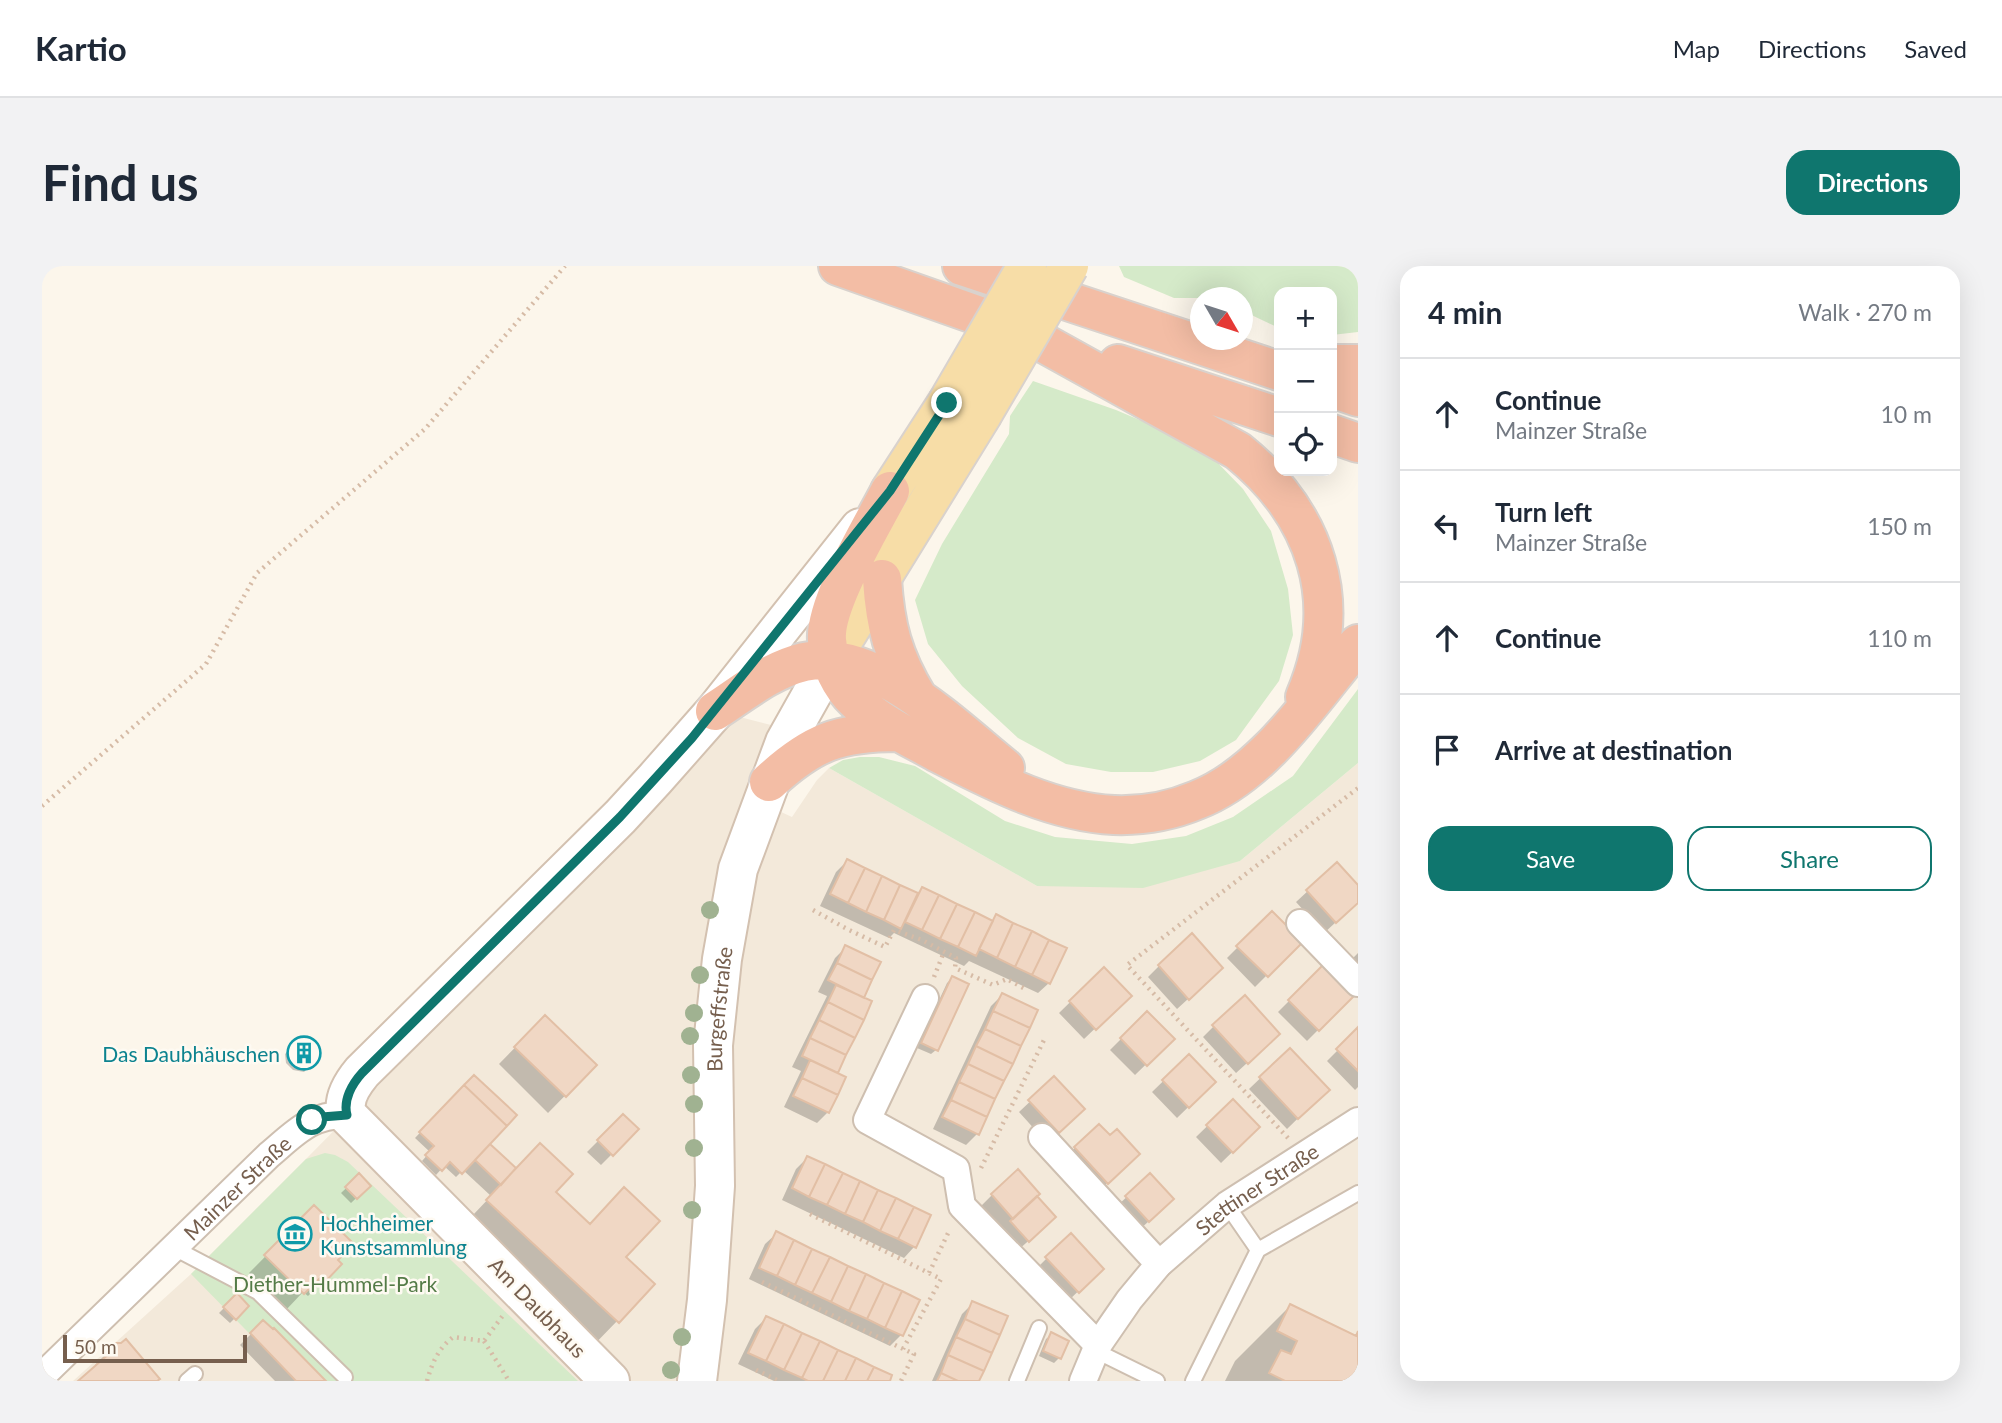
<!DOCTYPE html>
<html lang="en">
<head>
<meta charset="utf-8">
<style>
	:root { --surface:#fff; --page:#f2f2f3; --text:#1f2937; --muted:#747a83; --line:#e0e1e3; --accent:#0f766e }
	body { margin:0; font-family:Lato,sans-serif; background:var(--page); color:var(--text) }
	.controls { position:absolute; right:21px; top:21px; display:grid; overflow:hidden; border-radius:14px; box-shadow:0 7px 28px #0002 }
	.controls button { width:63px; height:63px; display:grid; place-items:center; padding:0; border:0; border-bottom:2px solid var(--line); background:var(--surface); color:var(--text); font:35px sans-serif }
	.compass { position:absolute; left:1148px; top:21px; width:63px; height:63px; border-radius:50%; background:var(--surface); box-shadow:0 7px 28px #0002; rotate:129deg }
	.scale { position:absolute; left:21px; bottom:18px; width:184px; box-sizing:border-box; padding-left:7px; border:4px solid #765f4e; border-top:0; font-size:19px; line-height:24px; white-space:nowrap; color:#765f4e; -webkit-text-stroke:5px #fefaf2; paint-order:stroke }
	.stop { position:absolute; width:21px; height:21px; margin:-16px; border:5px solid #0f766e; border-radius:50%; background:#fff }
	.stop.end { background:#0f766e; border-color:#fff; box-shadow:0 2px 7px #0008 }
	.list { margin:0; padding:0; list-style:none }
	h2 { display:flex; justify-content:space-between; align-items:center; height:91px; margin:0; padding:0 28px; font-size:30px }
	h2 small { font-size:23px; font-weight:400; color:var(--muted) }
	.list li { display:grid; grid-template-columns:46px 1fr auto; gap:21px; align-items:center; box-sizing:border-box; height:112px; padding:0 28px; border-top:2px solid var(--line) }
	.list b { display:block; font-size:26px; white-space:nowrap }
	.list p { margin:0; font-size:23px; white-space:nowrap; color:var(--muted) }
	.list em { font-size:23px; font-style:normal; color:var(--muted) }
	.actions { display:flex; gap:14px; padding:21px 28px }
	.actions a { flex:1; padding:16px 0; border:2px solid var(--accent); border-radius:21px; text-align:center; font-size:24px; color:var(--accent) }
	.actions .main { background:var(--accent); color:#fff }
	.icon { flex:none; width:38px; height:38px; fill:none; stroke:currentColor; stroke-width:2; stroke-linecap:round; stroke-linejoin:round }
	.map { position:relative; flex:none; width:1316px; height:1115px; overflow:hidden; border-radius:21px }
	header { display:flex; align-items:center; gap:42px; box-sizing:border-box; height:98px; padding:0 35px; background:var(--surface); border-bottom:2px solid var(--line) }
	header strong { font-size:33px }
	nav { display:flex; gap:38px; margin-inline-start:auto; font-size:24px }
	.intro { display:flex; align-items:center; justify-content:space-between; box-sizing:border-box; height:168px; padding:0 42px }
	h1 { margin:0; font-size:49px }
	.button { padding:18px 32px; border-radius:21px; background:var(--accent); color:#fff; font-size:24px; font-weight:700 }
	main { display:flex; gap:42px; padding:0 42px }
	aside { flex:1; background:var(--surface); border-radius:21px; box-shadow:0 7px 28px #0002 }
	.map>svg:first-child { display:block }
	.residential { fill:#f3e9da }
	.green { fill:#d5eac9 }
	.shadow { fill:#0003 }
	.building { fill:#f0d7c4; stroke:#e2bfa5; stroke-width:2 }
	.lines { fill:none; stroke-linecap:round; stroke-linejoin:round }
	.lane-casing { stroke:#cebfb0; stroke-width:18 }
	.street-casing { stroke:#cebfb0; stroke-width:30 }
	.secondary-casing { stroke:#d3c1b0; stroke-width:42 }
	.primary-casing { stroke:#d9d2cd; stroke-width:42 }
	.highway-casing { stroke:#d9d2cd; stroke-width:42 }
	.path { stroke:#d6bba6; stroke-width:4.5; stroke-dasharray:2 5; stroke-linecap:butt }
	.lane { stroke:#fff; stroke-width:14 }
	.street { stroke:#fff; stroke-width:26 }
	.secondary { stroke:#fff; stroke-width:38 }
	.primary { stroke:#f7dda7; stroke-width:38 }
	.highway { stroke:#f3bda5; stroke-width:38 }
	.primary-bridge-casing { stroke:#d9d2cd; stroke-width:42; stroke-linecap:butt }
	.primary-bridge { stroke:#f7dda7; stroke-width:38 }
	.tree { fill:#a0b291 }
	.route { stroke:#0f766e; stroke-width:9 }
	.labels { text-anchor:middle; dominant-baseline:central; stroke-width:5; stroke-linejoin:round; paint-order:stroke }
	.street-label { font-size:21px; fill:#765f4e; stroke:#fefaf2 }
	.culture-label { font-size:21px; fill:#0d838f; stroke:#fefaf2; text-anchor:end }
	.park-label { font-size:21px; fill:#547b47; stroke:#fefaf2 }
</style>
</head>
<body>
<header>
<strong>Kartio</strong>
<nav><a>Map</a><a>Directions</a><a>Saved</a></nav>
</header>
<div class="intro"><h1>Find us</h1><a class="button">Directions</a></div>
<main>
<div class="map">
<svg width="1316" height="1115" viewBox="0 0 1316 1115">
	<rect width="100%" height="100%" fill="#fcf6eb"/>
	<path class="residential" d="M694,450l43,11 -31,70 44,20 25,-37 12,-12 208,118 203,-25 118,-98v618h-1285l118,-107 115,-115 314,-318z"/>
	<path class="green" d="M1077,0h239v66l-26,3v-43h-53v36l-36,-17 -1,-13h-68l-50,-21z
		M991,115l83,29 52,22 45,26 30,31 28,42 17,58 5,46 -14,46 -43,59 -36,21 -47,11h-42l-45,-8 -48,-26 -56,-52 -34,-42 -13,-44 27,-56 67,-110 1,-18z
		M1316,423v74l-118,98 -97,27 -106,-2 -208,-118 14,-8 17,-3h19l36,9 90,55 50,16 77,7 54,-8 47,-19 60,-41z
		M283,887l10,2 13,7 230,219h-282l-105,-107 115,-115z"/>
	<path class="shadow" d="M805,595l69,33 6,-5 69,33 5,-6 53,67 -11,10 -69,-32 -5,5 -70,-33 -5,5 -69,-32 16,-34z
		M1295,598l21,23v15l-34,31 -28,-31z
		M1230,647l28,29 -45,45 -28,-29z
		M804,681l15,52 9,3 -34,72 -8,38 -11,11 -33,-16 17,-36 -9,-4 35,-71 -9,-4 17,-34z
		M1316,687v20l-10,-10z
		M1117,700l51,13 -33,30 -29,-32z
		M1281,701l29,29 -45,45 -29,-29z
		M1062,703l25,27 -45,43 -25,-26z
		M910,712l-16,72 -5,4 -14,-6 30,-65z
		M960,729l-25,139 -11,11 -33,-16 58,-123z
		M1105,747l25,26 -37,36 -25,-25z
		M503,751l50,48 -47,48 -49,-49z
		M1172,760l53,19 -31,28 -33,-36z
		M1316,764v57l-3,3 -28,-29z
		M256,775l19,18 -13,13 -11,-2 -7,-7 -1,-9z
		M1248,784l37,40 -40,39 -38,-40z
		M1147,790l25,26 -37,36 -25,-26z
		M1012,813l28,30 -35,34 -28,-31z
		M412,831l34,47 27,26 39,22 35,33 35,-35v67l29,27 -67,69 -130,-120 35,-37 -28,-26 -7,7 -12,-11 -8,9 -14,-14 8,-9 -15,-14z
		M1191,835l25,26 -37,36 -25,-26z
		M581,850l14,13 -36,36 -14,-13z
		M1068,872l17,27 -31,28 -32,-34 11,-11z
		M765,892l107,89 -10,11 -122,-58 14,-31z
		M1108,909l11,35 -24,22 -22,-24z
		M317,910l10,10 -18,17 -10,-10z
		M950,929l51,33 -26,23 -14,-21 -22,-24z
		M272,941l22,53 4,4 -32,32 -5,-4 -17,18 -37,-37z
		M734,968l125,101 -11,11 -141,-67 16,-35z
		M1005,992l44,21 -24,23 -31,-33z
		M195,1029l10,11 -17,17 -11,-10z
		M931,1037l5,78h-46l30,-67z
		M1248,1040l63,31 5,-5v49h-133l10,-20z
		M724,1052l122,63h-114l-36,-17 17,-35z
		M221,1056l61,59h-49l-35,-36z
		M1009,1069l8,23 -5,5 -15,-7 7,-17z
		M70,1082l43,33h-75l15,-13v-3z"/>
	<path class="building" d="M805,593l18,9 -17,35 -18,-9z
		M1295,596l21,23v18l-22,20 -30,-33z
		M823,602l17,8 -16,36 -18,-9z
		M840,610l18,9 -16,35 -18,-8z
		M858,619l18,8 -17,36 -17,-9z
		M880,621l17,8 -17,35 -17,-8z
		M897,629l18,9 -17,35 -18,-9z
		M915,638l18,8 -17,35 -18,-8z
		M1230,645l31,31 -35,35 -32,-31z
		M933,646l18,9 -17,35 -18,-9z
		M954,648l17,9 -16,35 -18,-9z
		M971,657l19,8 -17,36 -18,-9z
		M990,665l17,9 -17,35 -17,-8z
		M1150,667l31,35 -34,32 -31,-35z
		M1007,674l18,8 -17,36 -18,-9z
		M803,679l36,17 -9,18 -35,-17z
		M795,697l35,17 -8,18 -36,-18z
		M1281,699l31,31 -35,35 -31,-31z
		M1062,701l28,29 -36,34 -27,-29z
		M910,710l17,8 -31,67 -17,-8z
		M794,719l36,16 -8,19 -36,-18z
		M960,727l36,17 -8,18 -37,-17z
		M1203,729l35,39 -32,30 -36,-39z
		M786,736l36,18 -9,18 -36,-18z
		M951,745l37,17 -9,18 -36,-17z
		M1105,745l28,28 -28,27 -27,-28z
		M503,749l52,50 -31,32 -52,-50z
		M777,754l36,18 -9,17 -36,-17z
		M1316,761v44l-22,-22z
		M943,763l36,17 -8,18 -37,-18z
		M768,772l36,17 -8,18 -36,-17z
		M255,773h12l8,8 2,12 -8,9 -12,-2 -9,-8 -1,-10z
		M934,780l37,18 -9,17 -36,-17z
		M1248,782l40,42 -32,29 -39,-42z
		M1147,788l27,28 -27,26 -27,-28z
		M768,794l36,17 -8,18 -36,-17z
		M926,798l36,17 -9,18 -36,-17z
		M432,809l43,40 -10,11 -43,-41z
		M1012,810l31,33 -26,24 -31,-33z
		M760,812l36,17 -9,18 -36,-17z
		M917,816l36,17 -8,18 -36,-17z
		M422,819l43,41 -45,48 -12,-12 -8,9 -17,-16 9,-9 -15,-14z
		M1191,833l27,28 -27,26 -27,-28z
		M909,834l36,17 -8,18 -37,-18z
		M581,848l16,15 -26,27 -16,-16z
		M1057,858l11,11 7,-6 23,25 -32,30 -34,-37z
		M498,877l33,31 -17,18 34,32 34,-37 36,34 -34,36 29,27 -36,39 -133,-123z
		M448,878l26,24 -15,17 -26,-25z
		M765,890l18,8 -16,33 -17,-9z
		M783,898l18,9 -16,32 -18,-8z
		M976,903l22,25 -27,25 -22,-25z
		M317,907l12,13 -14,13 -12,-12z
		M801,907l17,8 -15,33 -18,-9z
		M1108,907l24,26 -25,23 -24,-26z
		M818,915l18,9 -15,32 -18,-8z
		M836,924l18,8 -16,33 -17,-9z
		M995,930l19,21 -27,25 -19,-21z
		M854,932l18,9 -16,32 -18,-8z
		M272,939l40,39 -16,16 4,4 -16,17 -5,-4 -17,17 -40,-39z
		M872,941l17,8 -15,33 -18,-9z
		M734,965l18,9 -17,36 -18,-8z
		M1029,967l33,36 -25,24 -34,-36z
		M752,974l18,9 -17,36 -18,-9z
		M770,983l18,8 -18,36 -17,-8z
		M788,991l18,9 -17,36 -19,-9z
		M806,1000l18,8 -17,37 -18,-9z
		M824,1008l18,9 -17,36 -18,-8z
		M842,1017l18,8 -17,37 -18,-9z
		M860,1025l18,9 -17,36 -18,-8z
		M195,1027l12,13 -13,14 -13,-13z
		M930,1035l36,15 -8,19 -35,-16z
		M1248,1038l66,32 2,-5v50h-73l-16,-8 12,-23 10,4 6,-13 -20,-10z
		M724,1050l18,8 -18,37 -18,-8z
		M923,1053l35,16 -8,18 -36,-16z
		M221,1054l10,9 1,-1 52,53h-30l-46,-48z
		M742,1058l18,9 -18,37 -18,-9z
		M1009,1066l18,9 -8,18 -18,-8z
		M760,1067l18,8 -18,37 -18,-8z
		M914,1071l36,16 -8,18 -36,-16z
		M84,1073l34,40 -3,2h-79l33,-29v-6l4,-3h6z
		M778,1075l18,9 -15,31h-15l-6,-3z
		M796,1084l18,8 -11,23h-22z
		M906,1089l36,16 -5,10h-21l-17,-8z
		M814,1092l18,9 -7,14h-22z
		M832,1101l18,8 -2,6h-23z
		M899,1107l17,8h-21z"/>
	<g class="lines">
		<defs>
			<path id="lane" d="M1185,939l31,45
				M132,982l84,44 87,85
				M1054,1085l61,30
				M145,1115l8,-7
				M975,1115l22,-53
				M1151,1115l65,-131 100,-57"/>
			<g id="street">
				<path d="M1258,657l58,60"/>
				<path d="M883,732l-58,122 89,49 6,37 136,139"/>
				<path d="M1000,871l117,127"/>
				<path id="s1" d="M0,1110l227,-221c26,-22 42,-41 78,-40"/>
				<path id="s2" d="M1041,1115l15,-36 31,-45 30,-36 68,-59 131,-84"/>
			</g>
			<g id="secondary">
				<path d="M568,1115l-263,-266c-5,-15 5,-31 15,-43l258,-255 35,-38 60,-68 145,-183"/>
				<path id="s3" d="M655,1115l10,-81 8,-114 -2,-141 9,-86 16,-90 47,-127 46,-82"/>
			</g>
			<path id="primary" d="M848,225l57,-88
				M789,394l151,-245"/>
			<path id="highway" d="M796,0l187,66
				M920,0l317,105
				M978,64l218,121c78,63 108,151 67,246
				M1076,98l161,53
				M1290,98h26
				M1290,122l26,9
				M1290,168l26,9
				M848,225c-18,35 -66,113 -63,149 2,23 13,46 29,61 23,22 53,36 80,51 55,28 115,60 178,63 28,1 57,-4 83,-15 67,-26 116,-102 161,-156
				M840,313c3,47 11,78 36,119
				M673,445c28,-18 55,-41 89,-49 69,-16 151,66 201,106
				M727,516c43,-40 70,-50 129,-50"/>
		</defs>
		<use href="#lane" class="lane-casing"/>
		<use href="#street" class="street-casing"/>
		<use href="#secondary" class="secondary-casing"/>
		<use href="#primary" class="primary-casing"/>
		<use href="#highway" class="highway-casing"/>
		<path class="path" d="M0,540l164,-142 51,-91 168,-144 140,-163
			M771,644l34,19 38,18 9,-17 28,10 34,18 -1,10 38,17 14,-6 20,11
			M892,711l10,-25
			M1246,872l-161,-173 231,-177
			M939,902l63,-128
			M768,948l131,65 -38,70
			M887,1007l21,-44
			M720,1016l152,72 -13,27
			M442,1075l25,40
			M714,1104l23,11
			M385,1115c5,-18 11,-32 26,-44l31,4 20,-27"/>
		<use href="#lane" class="lane"/>
		<use href="#street" class="street"/>
		<use href="#secondary" class="secondary"/>
		<use href="#primary" class="primary"/>
		<use href="#highway" class="highway"/>
		<defs>
			<path id="primary-bridge" d="M905,137l80,-137
				M940,149l87,-149"/>
		</defs>
		<use href="#primary-bridge" class="primary-bridge-casing"/>
		<use href="#primary-bridge" class="primary-bridge"/>
	</g>
	<g class="tree">
		<circle cx="668" cy="644" r="9"/>
		<circle cx="658" cy="709" r="9"/>
		<circle cx="652" cy="747" r="9"/>
		<circle cx="648" cy="770" r="9"/>
		<circle cx="649" cy="809" r="9"/>
		<circle cx="652" cy="838" r="9"/>
		<circle cx="652" cy="882" r="9"/>
		<circle cx="650" cy="944" r="9"/>
		<circle cx="640" cy="1071" r="9"/>
		<circle cx="629" cy="1104" r="9"/>
	</g>
	<g class="lines">
		<path class="route" d="M270,854l10,-3 25,-2c-4,-15 5,-31 15,-42l258,-256 72,-79 198,-247 57,-88"/>
	</g>
	<defs>
		<symbol id="building-ring" viewBox="-11 -11 22 22"><circle r="9.5" fill="#fefaf2" stroke="#0f9aa8" stroke-width="1.5"/><path d="M-4-6H4V6H1V3H-1V6H-4ZM-2.5-4.3h1.7v1.8h-1.7ZM.8-4.3h1.7v1.8H.8ZM-2.5-1h1.7V.8h-1.7ZM.8-1h1.7V.8H.8Z" fill="#0f9aa8"/></symbol>
		<symbol id="museum-ring" viewBox="-11 -11 22 22"><circle r="9.5" fill="#fefaf2" stroke="#0f9aa8" stroke-width="1.5"/><path d="M0-6L6-3V-2H-6V-3ZM-5-1h2V3h-2ZM-1-1h2V3h-2ZM3-1h2V3H3ZM-6 4H6V6H-6Z" fill="#0f9aa8"/></symbol>
	</defs>
	<g fill-rule="evenodd">
		<use href="#building-ring" x="243" y="768" width="38" height="38"/>
		<use href="#museum-ring" x="234" y="949" width="38" height="38"/>
	</g>
	<g class="labels">
		<g class="street-label">
			<text stroke="none"><textPath href="#s3" startOffset="373">Burgeffstraße</textPath></text>
			<text stroke="none"><textPath href="#s1" startOffset="271">Mainzer Straße</textPath></text>
			<text stroke="none"><textPath href="#s2" startOffset="264">Stettiner Straße</textPath></text>
			<text transform="translate(496 1041) rotate(46)">Am Daubhaus</text>
		</g>
		<g class="culture-label">
			<text x="238" y="787">Das Daubhäuschen</text>
			<text x="278" y="956" text-anchor="start">Hochheimer<tspan x="278" dy="24">Kunstsammlung</tspan></text>
		</g>
		<g class="park-label">
			<text x="293" y="1017">Diether-Hummel-Park</text>
		</g>
	</g>
</svg>
<div class="controls">
<button>+</button>
<button>−</button>
<button><svg class="icon" aria-label="locate" viewBox="0 0 24 24"><circle cx="12" cy="12" r="6"/><path d="M12 2v4M12 18v4M2 12h4M18 12h4"/></svg></button>
</div>
<svg class="compass" viewBox="-18 -18 36 36"><path d="M0-13l5 13h-10z" fill="#e53935"/><path d="M0 13l5-13h-10z" fill="#747a83"/></svg>
<div class="scale">50 m</div>
<div class="stop" style="left:270px;top:854px"></div>
<div class="stop end" style="left:905px;top:137px"></div>
</div>
<aside>
<h2>4 min<small>Walk · 270 m</small></h2>
<ul class="list">
<li><svg class="icon" aria-label="ahead" viewBox="0 0 24 24"><path d="M12 20V5M6 11l6-6 6 6"/></svg><div><b>Continue</b><p>Mainzer Straße</p></div><em>10 m</em></li>
<li><svg class="icon" aria-label="left" viewBox="0 0 24 24"><path d="M17 20v-9H6M10 6l-5 5 5 5"/></svg><div><b>Turn left</b><p>Mainzer Straße</p></div><em>150 m</em></li>
<li><svg class="icon" aria-label="ahead" viewBox="0 0 24 24"><path d="M12 20V5M6 11l6-6 6 6"/></svg><div><b>Continue</b></div><em>110 m</em></li>
<li><svg class="icon" aria-label="arrive" viewBox="0 0 24 24"><path d="M6 21V4h12l-3 4 3 4H6"/></svg><div><b>Arrive at destination</b></div></li>
</ul>
<div class="actions"><a class="main">Save</a><a>Share</a></div>
</aside>
</main>
</body>
</html>
